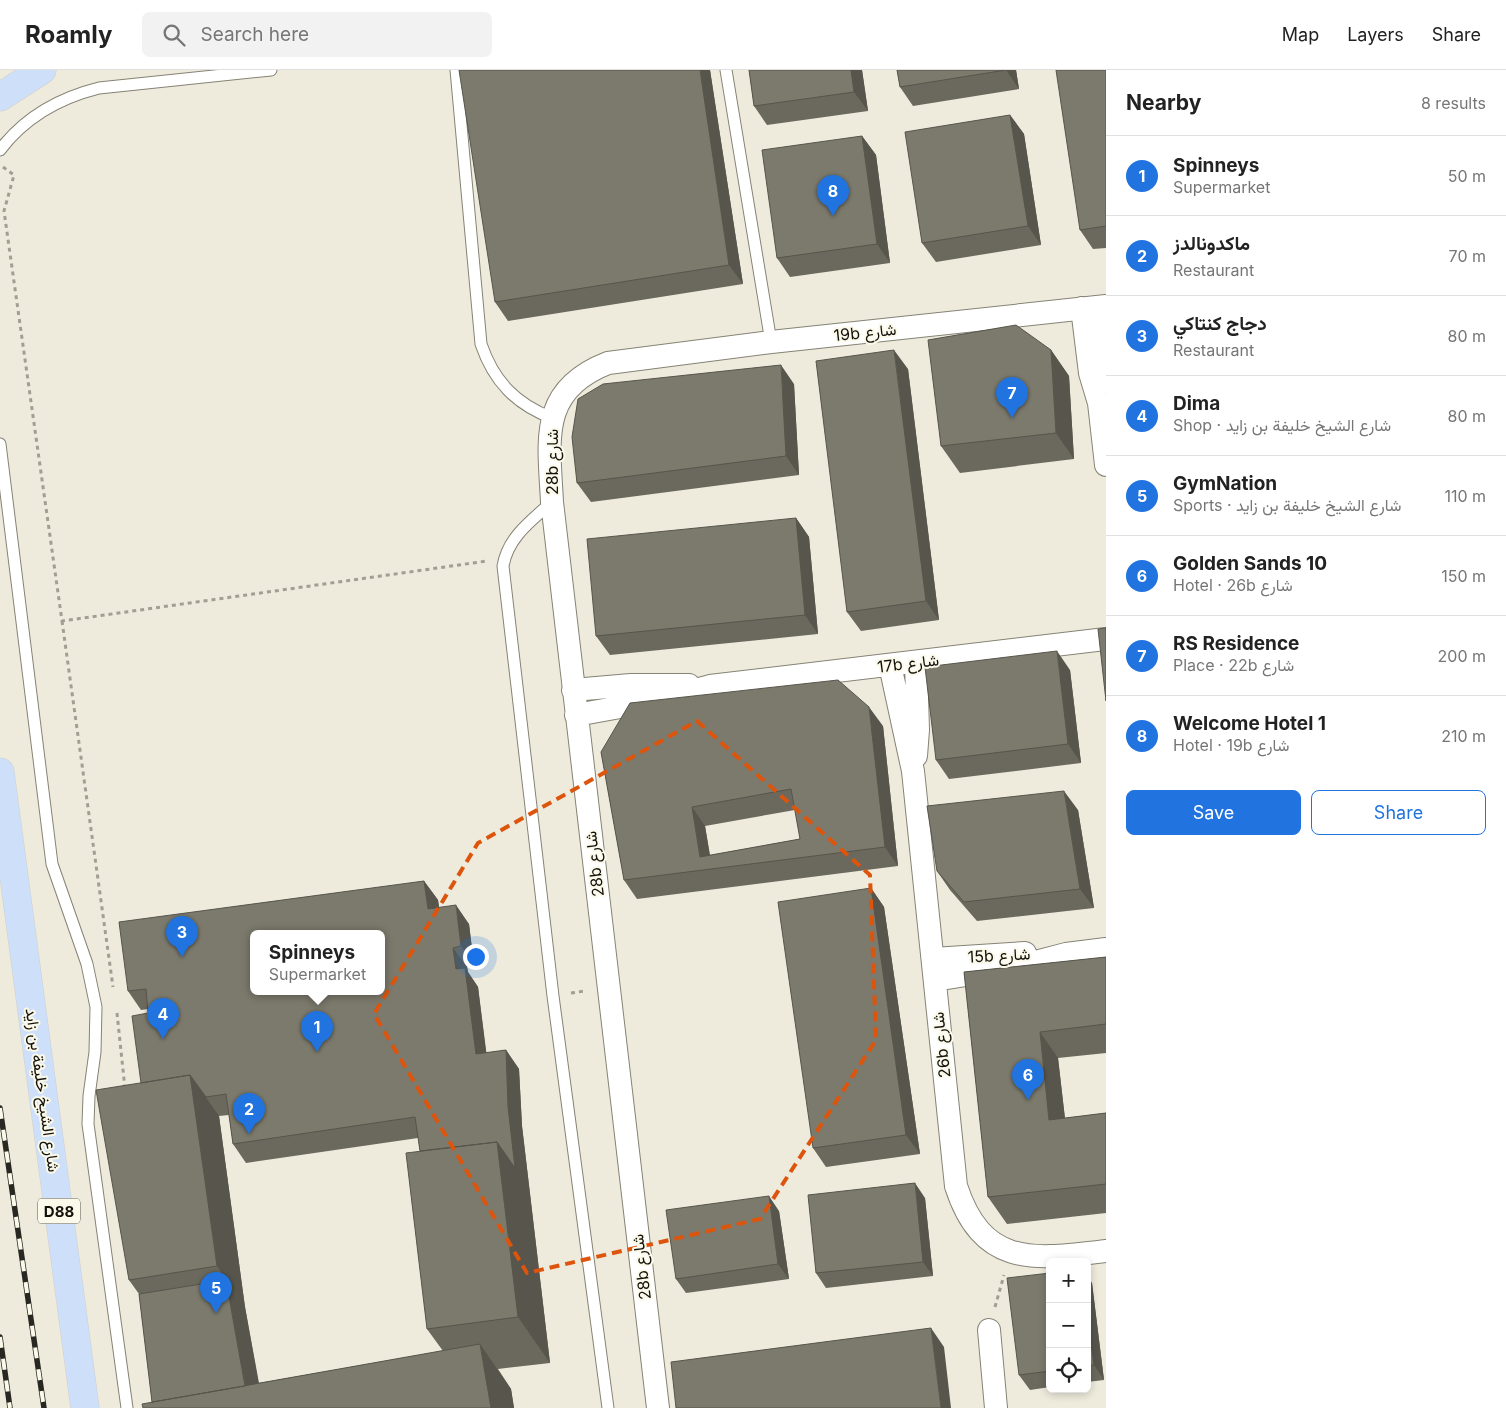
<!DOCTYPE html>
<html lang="en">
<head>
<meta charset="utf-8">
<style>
	:root { --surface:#fff; --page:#f2f2f2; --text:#222; --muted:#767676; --line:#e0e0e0; --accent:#2174df }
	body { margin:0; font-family:Inter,Vazirmatn,sans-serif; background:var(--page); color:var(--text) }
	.controls { position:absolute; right:15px; bottom:15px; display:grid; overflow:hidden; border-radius:8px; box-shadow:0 2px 8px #0003 }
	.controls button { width:45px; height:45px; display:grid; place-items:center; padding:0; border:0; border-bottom:1px solid var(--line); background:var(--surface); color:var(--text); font:25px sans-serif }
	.you { position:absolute; left:475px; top:886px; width:18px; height:18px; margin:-12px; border:4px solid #fff; border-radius:50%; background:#1a73e8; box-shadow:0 0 0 8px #1a73e833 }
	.badge { display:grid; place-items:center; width:32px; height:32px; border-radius:50%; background:var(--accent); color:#fff; font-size:16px; font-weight:700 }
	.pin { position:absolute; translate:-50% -41px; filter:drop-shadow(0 1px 2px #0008) }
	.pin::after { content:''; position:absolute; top:26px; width:18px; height:15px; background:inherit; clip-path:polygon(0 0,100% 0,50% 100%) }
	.popup { position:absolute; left:250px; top:860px; width:135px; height:65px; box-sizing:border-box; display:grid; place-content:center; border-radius:8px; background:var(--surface); filter:drop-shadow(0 1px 4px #0005); font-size:16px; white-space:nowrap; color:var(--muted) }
	.popup b { font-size:19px; color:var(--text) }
	.popup::after { content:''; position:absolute; left:50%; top:100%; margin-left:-10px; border:10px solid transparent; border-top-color:var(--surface) }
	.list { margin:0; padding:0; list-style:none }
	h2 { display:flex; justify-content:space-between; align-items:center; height:65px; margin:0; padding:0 20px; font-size:21px }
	h2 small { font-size:16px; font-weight:400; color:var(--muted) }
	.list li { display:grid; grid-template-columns:32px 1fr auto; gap:15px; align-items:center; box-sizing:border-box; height:80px; padding:0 20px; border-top:1px solid var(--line) }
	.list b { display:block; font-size:19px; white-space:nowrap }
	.list p { margin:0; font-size:16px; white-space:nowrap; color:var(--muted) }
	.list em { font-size:16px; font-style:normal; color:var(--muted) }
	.actions { display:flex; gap:10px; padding:15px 20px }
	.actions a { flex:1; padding:11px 0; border:1px solid var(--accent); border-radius:8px; text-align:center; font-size:18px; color:var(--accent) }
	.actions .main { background:var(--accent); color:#fff }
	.icon { flex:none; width:28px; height:28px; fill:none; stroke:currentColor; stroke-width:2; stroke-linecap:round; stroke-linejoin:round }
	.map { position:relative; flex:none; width:1106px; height:1338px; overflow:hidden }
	header { display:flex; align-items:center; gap:30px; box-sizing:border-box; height:70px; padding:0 25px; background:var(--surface); border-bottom:1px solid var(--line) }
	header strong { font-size:24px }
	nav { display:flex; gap:28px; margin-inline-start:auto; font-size:18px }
	.search { width:350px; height:45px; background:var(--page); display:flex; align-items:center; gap:12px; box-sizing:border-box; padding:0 18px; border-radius:8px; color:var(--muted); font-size:19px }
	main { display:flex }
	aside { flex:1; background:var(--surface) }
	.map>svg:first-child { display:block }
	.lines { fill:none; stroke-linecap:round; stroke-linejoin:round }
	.service-casing { stroke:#858375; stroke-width:13 }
	.minor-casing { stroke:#858375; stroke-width:24 }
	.primary-casing { stroke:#d0cfce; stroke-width:29 }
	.path { stroke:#a19e93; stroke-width:3; stroke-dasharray:4 4; stroke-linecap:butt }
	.service { stroke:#fff; stroke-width:11 }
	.minor { stroke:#fff; stroke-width:22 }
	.primary { stroke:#cddff9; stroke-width:28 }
	.rail-casing { stroke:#282721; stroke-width:5.5 }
	.rail { stroke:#fbf9e9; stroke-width:4; stroke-dasharray:11; stroke-linecap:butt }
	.wall { fill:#6b695d; fill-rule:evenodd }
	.shaded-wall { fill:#57554c }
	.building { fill:#7c7a6c; stroke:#57554c; fill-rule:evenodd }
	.marked { fill:none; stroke:#dd550c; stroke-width:4; stroke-dasharray:10 6; stroke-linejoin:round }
	.labels { text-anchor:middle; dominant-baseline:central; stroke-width:4; stroke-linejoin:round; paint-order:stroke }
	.shield { fill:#fbf9e9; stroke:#58574e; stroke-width:1 }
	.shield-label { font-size:15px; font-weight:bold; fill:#12110c }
	.street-label { font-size:16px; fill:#12110c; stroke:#fbf9e9 }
</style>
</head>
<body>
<header>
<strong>Roamly</strong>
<div class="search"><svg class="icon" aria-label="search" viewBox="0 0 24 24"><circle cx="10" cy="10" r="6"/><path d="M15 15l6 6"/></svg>Search here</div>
<nav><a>Map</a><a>Layers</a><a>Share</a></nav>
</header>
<main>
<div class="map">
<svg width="1106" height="1338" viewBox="0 0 1106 1338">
	<rect width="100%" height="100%" fill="#eeebdc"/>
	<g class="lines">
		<defs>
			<path id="service" d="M456,0l25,274c13,38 35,60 71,74
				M726,0l45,272
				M0,80c25,-33 59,-52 99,-62l172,-18
				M0,374l52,420 35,100 9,43 -1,45 -6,44 -1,28 39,284
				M552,432c-21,19 -44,35 -49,64l50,430 55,412"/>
			<path id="minor" d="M1082,238l8,65 9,30 7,62
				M1102,313l3,-77
				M890,595l23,106 43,415c27,83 79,73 150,65
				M573,620l58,-5h58
				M576,645l83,-15 51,-14 396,-47
				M916,686l2,-26 -2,-68
				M933,889l92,-6
				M935,910l81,-13 50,-13 40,-5
				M989,1260l7,78
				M658,1338l-106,-906c-3,-61 -14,-112 56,-139l163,-21 335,-36"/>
			<path id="primary" d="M0,27l42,-27
				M0,702l85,636"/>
		</defs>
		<use href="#service" class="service-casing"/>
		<use href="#minor" class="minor-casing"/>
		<use href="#primary" class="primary-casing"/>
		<path class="path" d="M3,97l11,8 -10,36 58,410 425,-60
			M62,551l51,366
			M571,923l14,-2
			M117,943l8,76
			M995,1237l9,-32"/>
		<use href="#service" class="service"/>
		<use href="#minor" class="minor"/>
		<use href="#primary" class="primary"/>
		<defs>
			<path id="rail" d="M0,1038l44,300
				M0,1267l10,71"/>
		</defs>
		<use href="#rail" class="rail-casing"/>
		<use href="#rail" class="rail"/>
	</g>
	<path class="wall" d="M710,0l33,214 -235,37 -13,-19z
		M749,0h113l6,41 -101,14 -13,-19z
		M897,0h119l3,19 -106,17 -13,-19z
		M1106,0v178l-13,1 -13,-19z
		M1010,45l14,19 17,111 -105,17 -14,-19z
		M862,66l14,19 14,108 -100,14 -13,-19z
		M1051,280l18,26 5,83 -114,14 -19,-27z
		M908,299l31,251 -78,11 -14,-19z
		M794,314l5,91 -208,27 -14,-19z
		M796,448l13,19 9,97 -208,21 -14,-19z
		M1070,600l11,93 -132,16 -13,-19z
		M883,656l15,140 -261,33 -13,-19 -23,-128zM795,740l5,29 -90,16 -5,-29z
		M1078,740l16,98 -117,13 -27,-31 -13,-19z
		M424,811l14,19 1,7 30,17 5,41 -7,2 1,5 10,15 8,66 20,-3 13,19 3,57 28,237 -52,6 13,20 3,19h-371l9,-6 -13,-108 -10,-14 12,-197 7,-70v-4l-7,1 -13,-19zM229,1045l4,29 13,19 172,-25 2,13 7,178 16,22 -184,32 -14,-76 -26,-191z
		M871,818l13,19 36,247 -94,13 -13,-19z
		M1106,887v96l-48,5 7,60 41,-5v100l-99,11 -19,-27 -24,-225z
		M925,1128l8,78 -107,12 -10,-15z
		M779,1141l10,68 -103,14 -10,-14z
		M1050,1203v114l-20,3 -11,-15z
		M1087,1207l5,6 12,97 -17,2z"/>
	<path class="shaded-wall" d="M700,0h10l33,214 -14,-19z
		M851,0h11l6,41 -14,-19z
		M1006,0h10l3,19z
		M1010,45l14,19 17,111 -13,-19z
		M862,66l14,19 14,108 -13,-19z
		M894,280l14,19 31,251 -13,-19z
		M1051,280l18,26 5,83 -18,-26z
		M781,295l13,19 5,91 -13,-19z
		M796,448l13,19 9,97 -13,-19z
		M1057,581l13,19 11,93 -13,-19z
		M869,637l14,19 15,140 -13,-19z
		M1064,721l14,19 16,98 -14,-19z
		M692,737l13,19 7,43 -12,-12z
		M424,811l14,19 4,28 -14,-19z
		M871,818l13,19 36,247 -14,-19z
		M456,835l13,19 5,41 -13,-19z
		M453,878l14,19 1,5 10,15 11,86 -13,-19 -20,-85z
		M1040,962l18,26 10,88 -19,-26z
		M506,980l13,19 3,57 28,237 -32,-46 -21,-175 11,-35z
		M190,1005l29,41 26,191 -28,-41z
		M915,1113l10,15 8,78 -10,-14z
		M769,1126l10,15 10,68 -11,-15z
		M1087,1207l5,6 12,97 -10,-15 -7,-51z
		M226,1210l19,27 18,101 -14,-3z
		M931,1258l13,19 7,61h-10z
		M480,1274l31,45 3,19h-23z"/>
	<path class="building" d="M459,0h241l29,195 -234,37z
		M749,0h102l3,22 -100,14z
		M897,0h109l-106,17z
		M1056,0h50v156l-26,4z
		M1010,45l18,111 -106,17 -17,-111z
		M862,66l15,108 -100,14 -15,-108z
		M1016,255l35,25 5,83 -115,13 -13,-106z
		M894,280l32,251 -79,11 -31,-251z
		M781,295l5,91 -209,27 -5,-46 6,-38 25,-15z
		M796,448l9,97 -209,21 -9,-97z
		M1106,558v73l-8,-72z
		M1057,581l11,93 -132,16 -11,-93z
		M838,610l31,27 16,140 -261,33 -23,-128 29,-49zM791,719l9,50 -100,18 -8,-50z
		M1064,721l16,98 -116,13 -27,-31 -10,-65z
		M424,811l4,28 28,-4 5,41 -8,2 3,21 9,-1 11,86 30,-4 2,57 7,61 -18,-26 -77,9 -5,-34 -182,27 -7,-50 -20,3 -16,-22 -49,8 -9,-67 16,-3 -2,-24 -18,2 -9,-69zM253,863h128v58h-128z
		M871,818l35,247 -93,13 -35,-246z
		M1106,887v67l-66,8 9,88 57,-7v71l-118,13 -24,-225z
		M190,1005l27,191 -88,14 -33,-190z
		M497,1072l21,175 -91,12 -21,-176z
		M915,1113l8,79 -107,11 -8,-78z
		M769,1126l9,68 -102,15 -10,-69z
		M1050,1203v98l-31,4 -12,-97z
		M226,1210l19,106 -93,16 -13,-108z
		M1087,1244l7,51 -7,1z
		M931,1258l10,80h-265l-5,-46z
		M480,1274l11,64h-348l-1,-4z"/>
	<path class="marked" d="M697,651l173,154 6,165 -116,179 -233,54 -153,-259 104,-171z"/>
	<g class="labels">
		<rect class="shield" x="38" y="1128.5" width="42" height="25" rx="4"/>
		<g class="shield-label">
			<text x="59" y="1141">D88</text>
		</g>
		<g class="street-label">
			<text transform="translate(865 262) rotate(-6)">19b شارع</text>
			<text transform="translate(552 392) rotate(-90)">28b شارع</text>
			<text transform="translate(908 593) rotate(-7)">17b شارع</text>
			<text transform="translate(594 794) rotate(-97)">28b شارع</text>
			<text transform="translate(999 885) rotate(-3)">15b شارع</text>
			<text transform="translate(941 975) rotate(-96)">26b شارع</text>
			<text transform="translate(43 1020) rotate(82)">شارع الشيخ خليفة بن زايد</text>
			<text transform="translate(641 1197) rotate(-97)">28b شارع</text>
		</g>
	</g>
</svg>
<div class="controls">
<button>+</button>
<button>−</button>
<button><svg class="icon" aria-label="locate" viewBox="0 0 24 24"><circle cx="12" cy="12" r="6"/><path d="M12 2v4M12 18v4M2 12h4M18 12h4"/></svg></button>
</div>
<div class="you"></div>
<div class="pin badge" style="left:317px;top:982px">1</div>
<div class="popup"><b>Spinneys</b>Supermarket</div>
<div class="pin badge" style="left:249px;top:1064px">2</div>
<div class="pin badge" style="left:182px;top:887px">3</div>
<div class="pin badge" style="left:163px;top:969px">4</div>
<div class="pin badge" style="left:216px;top:1243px">5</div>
<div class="pin badge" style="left:1028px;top:1030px">6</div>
<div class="pin badge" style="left:1012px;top:348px">7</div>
<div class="pin badge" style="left:833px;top:146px">8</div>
</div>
<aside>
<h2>Nearby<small>8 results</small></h2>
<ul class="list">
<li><span class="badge">1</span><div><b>Spinneys</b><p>Supermarket</p></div><em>50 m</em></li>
<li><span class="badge">2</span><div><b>ماكدونالدز</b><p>Restaurant</p></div><em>70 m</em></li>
<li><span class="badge">3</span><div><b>دجاج كنتاكي</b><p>Restaurant</p></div><em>80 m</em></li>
<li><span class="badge">4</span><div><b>Dima</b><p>Shop · شارع الشيخ خليفة بن زايد</p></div><em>80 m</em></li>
<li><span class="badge">5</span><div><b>GymNation</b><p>Sports · شارع الشيخ خليفة بن زايد</p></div><em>110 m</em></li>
<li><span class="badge">6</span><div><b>Golden Sands 10</b><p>Hotel · 26b شارع</p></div><em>150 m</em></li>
<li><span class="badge">7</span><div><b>RS Residence</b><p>Place · 22b شارع</p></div><em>200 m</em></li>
<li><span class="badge">8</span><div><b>Welcome Hotel 1</b><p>Hotel · 19b شارع</p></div><em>210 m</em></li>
</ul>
<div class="actions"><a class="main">Save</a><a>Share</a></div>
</aside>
</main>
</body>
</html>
